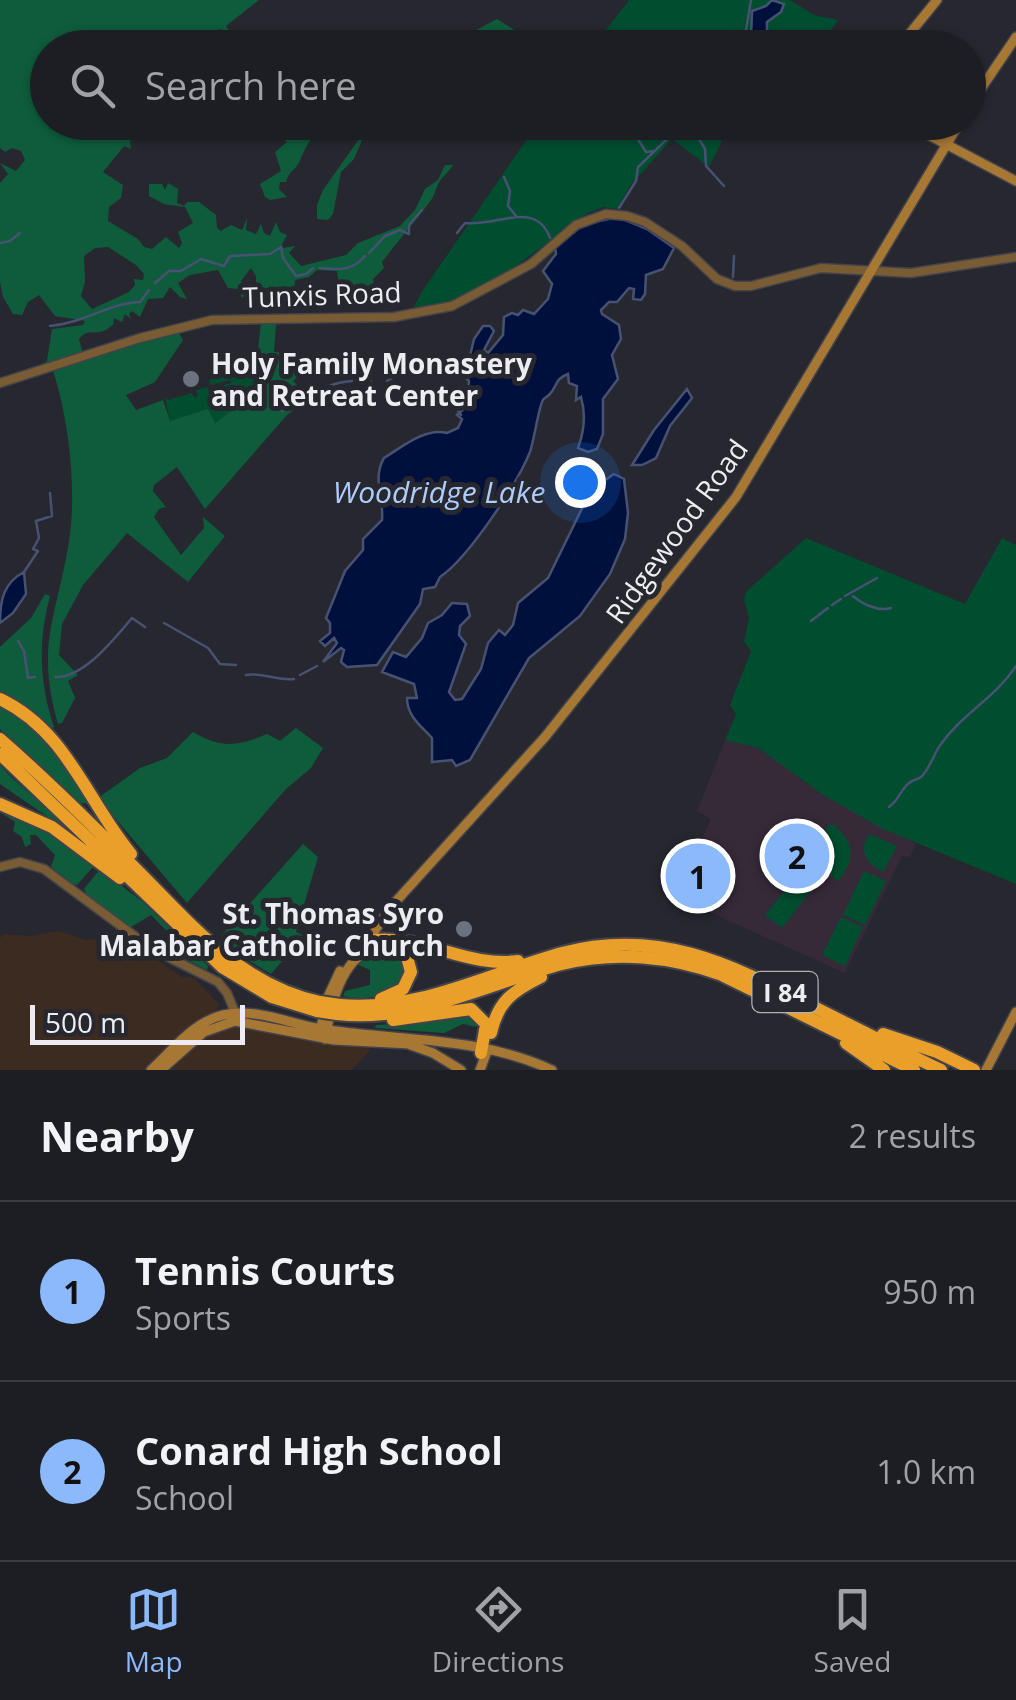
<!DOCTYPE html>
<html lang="en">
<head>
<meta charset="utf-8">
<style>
	:root { --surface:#1d1d24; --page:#2a2a31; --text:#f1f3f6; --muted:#a0a2a6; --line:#3b3b41; --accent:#8cb9fc }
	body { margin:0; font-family:"Open Sans",sans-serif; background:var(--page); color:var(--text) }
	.scale { position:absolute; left:30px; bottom:25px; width:215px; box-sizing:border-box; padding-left:10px; border:5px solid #ececf2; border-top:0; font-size:28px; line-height:35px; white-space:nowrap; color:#ececf2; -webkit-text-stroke:8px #272730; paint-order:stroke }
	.you { position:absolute; left:580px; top:482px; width:35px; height:35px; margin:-25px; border:8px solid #fff; border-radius:50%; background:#1a73e8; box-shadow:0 0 0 15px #1a73e833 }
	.badge { display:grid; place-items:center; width:65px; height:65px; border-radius:50%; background:var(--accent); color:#111; font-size:32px; font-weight:700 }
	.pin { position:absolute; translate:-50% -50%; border:5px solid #fff; box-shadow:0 2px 10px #0006 }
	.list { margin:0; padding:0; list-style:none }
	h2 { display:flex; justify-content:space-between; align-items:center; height:130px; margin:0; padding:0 40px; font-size:42px }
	h2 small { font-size:32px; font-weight:400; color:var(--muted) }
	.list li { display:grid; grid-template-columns:65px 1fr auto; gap:30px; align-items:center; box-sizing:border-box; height:180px; padding:0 40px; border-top:2px solid var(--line) }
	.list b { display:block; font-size:38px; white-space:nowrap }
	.list p { margin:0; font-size:32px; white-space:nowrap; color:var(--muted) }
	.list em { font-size:32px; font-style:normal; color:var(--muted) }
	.icon { flex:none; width:55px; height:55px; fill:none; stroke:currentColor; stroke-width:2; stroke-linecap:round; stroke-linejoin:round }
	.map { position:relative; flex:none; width:1016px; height:1070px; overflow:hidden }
	.search { position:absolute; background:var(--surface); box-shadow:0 2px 8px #0004; left:30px; right:30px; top:30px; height:110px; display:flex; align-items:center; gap:25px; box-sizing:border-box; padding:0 35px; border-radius:55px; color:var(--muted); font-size:38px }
	.sheet { height:490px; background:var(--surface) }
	nav { display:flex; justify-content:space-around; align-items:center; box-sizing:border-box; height:140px; border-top:2px solid var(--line); background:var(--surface); font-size:28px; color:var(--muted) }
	nav a { display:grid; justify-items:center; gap:5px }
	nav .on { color:var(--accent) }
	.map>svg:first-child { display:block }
	.commercial { fill:#3c2b21 }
	.education { fill:#362a39 }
	.green { fill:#004d30 }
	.forest { fill:#0e5c3c; fill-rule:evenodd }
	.water { fill:#00103c; stroke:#475273; stroke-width:2.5 }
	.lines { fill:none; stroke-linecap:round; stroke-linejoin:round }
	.stream { stroke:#475273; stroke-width:2.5 }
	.tertiary-casing { stroke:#43434b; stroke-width:11 }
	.secondary-casing { stroke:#43434b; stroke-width:12 }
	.motorway-casing { stroke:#43434b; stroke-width:16 }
	.tertiary { stroke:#795b34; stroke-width:8 }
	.secondary { stroke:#a77734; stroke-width:9 }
	.motorway { stroke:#ea9f2a; stroke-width:12 }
	.motorway-bridge-casing { stroke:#43434b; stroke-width:16; stroke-linecap:butt }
	.motorway-bridge { stroke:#ea9f2a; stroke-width:12 }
	.worship-dot { fill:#6b7280; stroke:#272730; stroke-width:4 }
	.labels { text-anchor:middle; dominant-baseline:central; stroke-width:10; stroke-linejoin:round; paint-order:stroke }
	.shield { fill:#272730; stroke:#b1b1b8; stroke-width:2.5 }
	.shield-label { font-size:25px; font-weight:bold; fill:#ececf2 }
	.street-label { font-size:28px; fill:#ececf2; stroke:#272730 }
	.poi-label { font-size:28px; font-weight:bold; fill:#ececf2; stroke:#272730; text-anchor:start }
	.water-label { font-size:30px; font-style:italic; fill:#aeccf9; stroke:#272730 }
</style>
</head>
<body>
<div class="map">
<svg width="1016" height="1070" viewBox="0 0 1016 1070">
	<rect width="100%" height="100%" fill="#272730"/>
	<path class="commercial" d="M59,931l27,9 37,-4 59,41 12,1 25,26 -1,4 -71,62h-147v-132l4,-4 27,2z
		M238,1025l90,18 38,3 4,4 -18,20h-186l41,-36z"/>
	<path class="education" d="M725,740l33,8 65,47 93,49 -6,13 -8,-1 -57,117 -171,-77 37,-77 -14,-8z"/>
	<path class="green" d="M629,0h161l24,15 24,5 -19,27 -227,1z
		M538,123h193l-22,44 -37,-28 -42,47 -13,23 -13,-2 -16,6 -87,64 -63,31 -22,5 -2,-6 7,-14z
		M258,361l-5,34 -20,18 -19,10 -6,-13 -38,12 -5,-25 3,3 24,-7 2,4 4,-1 -2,-6 11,-3 2,4 8,-3 2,5 5,-1v-7l7,-2 -1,-3 -20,5 -1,-5z
		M806,538l159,66 37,-66 14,7v339l-133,-55 -60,-34 -65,-47 -33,-8 11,-26 -6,-9 21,-54 -7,-9 5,-24 -5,-18 2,-8z
		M831,823c23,17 26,35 7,58l-35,-26z
		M869,834l28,12 -14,26c-17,-9 -25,-20 -14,-38z
		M864,871l22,10 -21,44 -22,-10z
		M795,878l16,13 -29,37 -17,-13z
		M841,917l22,10 -18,39 -23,-11z"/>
	<path class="forest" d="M0,0h259l-33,26 14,19 -3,1 -16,-17 -14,5 -16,13 -143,1v74l99,1 -1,3 -13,3 5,8 -8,4 1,8 -7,-3 -21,26 20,13 -2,13 -12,9 -1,14 30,18 6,8 8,2 14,-12 13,11 3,-5 -4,-11 15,-9 -8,-16 -21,-3 -15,-8v-12h13l3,6 3,-7 10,6 -1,14 7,3 3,-4h12l17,13 1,13 4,3 10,-6 11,5 5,-12 -1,12 10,4 5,-10 3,9 6,3 6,-14 4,10 7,3 -5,9 1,4 12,-2 -6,7 12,13 45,-11 12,-12 42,-17 15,-16 10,-21 13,-9 7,-15h8c-2,4 -6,7 -9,11 -8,7 -8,19 -15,27 -16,21 -31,38 -47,59l2,6 -11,11 1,9 7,4 14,-2 -1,5h-17l-7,-6 -31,-2 -2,-16 -20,-1 -8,7 -14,3 -2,16 -5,-5 -9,2 -6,-6 -17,3v-14l-5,-8 -10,13 5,14 -4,3 -4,-9 -10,-1 -10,-18 -28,5 -12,8 9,16 -7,-2 -10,-10 -7,11 -15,1 -8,18 -8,-6 -3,3 2,5 -6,-5 -3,8 -8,-4 -1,7c-4,2 -6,5 -10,6 -11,4 -14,-3 -24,8l5,18 -84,26v-5l36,-9 11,-8 5,-32 31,-4 2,-4 -30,-5 -16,-21 -11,7 -6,13 -9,-1 -10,-17 -3,-15v-99l8,-9 -8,-11 16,8 9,-11 -4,-9 -9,-3 -7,4 -5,-4zM108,247l28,18 8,9 -1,6 -9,-1 1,6 -6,7 -37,17 -11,-13 4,-14 -1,-26 11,-8z
		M497,19l36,23c-17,1 -32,-13 -49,-7 -20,7 -12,13 -40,12z
		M371,122l7,1 -16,17 -8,19 -13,13 -8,42 -5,6 -11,-1v-14l6,-15z
		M248,123h84c-17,5 -27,24 -32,38 -5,10 -11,9 -14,21h-6l-1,7 8,8 -17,3 -5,-3 -5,-13 21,-13 -6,-19 12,-10 -11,-8 -11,2z
		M261,322l15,2 -2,28 21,1 11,15 -13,13 11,11 7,-4 6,5 -30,22 -82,94 -28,-42 -23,18 -1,6 13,16 -7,2 -5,8 27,38 23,-27 -1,-11 22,19 -37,46 -61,-49 -44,52 -21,39 -3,31 19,20 -10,6 7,17 -13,25 -4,1c-23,-80 -1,-107 11,-183 8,-50 0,-122 -16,-170l125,-40 5,9 -28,42 -29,13 10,15 27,-10 7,21 38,-12 7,14 38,-28z
		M45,594l5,2c-12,45 -11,87 4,131l-3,2 -16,-14 -35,-20v-48l31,-29z
		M0,704l47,32 44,68 -10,-1 -7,-6 -74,-68z
		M296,728l27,20 -12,20 -25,21 -99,114 -89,-105 42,-30 27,-10 26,-26c27,16 44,15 74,2l13,7z
		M0,765l10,11 73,65 -83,-57z
		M5,812l38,16 50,39 -16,18 -4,-1 -22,-17 4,-12 -19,-20h-6l1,9 -6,3 -3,-10 -9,-6 2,-9 -11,-7z
		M303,844l15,13 -22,75 8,4 -33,38 -25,-15 -25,-23z
		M100,869l44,34 64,63 -1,4 -20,-10 -7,-16 -29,-29 -20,12 -44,-32 -3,-6z
		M385,948l19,9 1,26c-21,13 -38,18 -62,13l2,-5 25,-6v-15l-13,-6 16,-13z
		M464,1010l13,14 -1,3 -13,-3 -19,9 -69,-5 1,-3 42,-2z"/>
	<path class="water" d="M772,0l12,4 -3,8 -14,10v16l-6,3 -10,-4 1,-26 14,-5z
		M618,217l29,12 27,19 -11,21 -17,6 -1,19 -4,6 -8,-1 1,-10 -5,-1 -12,14h-8l-8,8 1,4 17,11 2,14 -9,16 6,24 -15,20v35l-6,15 -9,3 -10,-4c6,-16 8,-34 3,-51l-5,3 1,-14 -8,-3 -1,-9c-14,5 -10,12 -19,21 -2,2 -5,3 -6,5 -4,5 -9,41 -13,52 -14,34 -62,106 -90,125l-5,10 -12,2 -3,15 -43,61 -30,2 -6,-5 3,-12 -3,-2 -18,14 14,-19 -3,-5 -9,8 -5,-5 10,-8v-10l-4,-5 19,-47 18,-21v-11l19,-19c2,-23 -10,-42 2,-62 18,-11 42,-31 63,-25l11,-5 4,-9 -5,-4 9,-8 3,-26 -7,-6 2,-5 9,-2 1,-6 -5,-2 5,-21 9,-13h7l4,5 -10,19 4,3 15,-18 1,-18 8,-4 6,2 5,-5 11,4 14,-15 4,-15 -9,-13 13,-17 -1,-8 30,-22z
		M687,389l5,9 -22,28 -14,32 -14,7h-10l22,-35z
		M614,474l10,5 4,34 -3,26 -15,35 -30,42 -51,42 -59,102 -14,6 -4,-6 -20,2v-24c-11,-12 -25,-22 -25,-40h10l-3,-14 -32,-12 11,-20 13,5 16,-19 6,-15 14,-8 10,-12 15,1 3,12 -10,10 -1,9 7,9 -17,48 6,8 7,-1 19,-30 7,-26 11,-13 6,5 8,-10 5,-22 30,-25 43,-88z
		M24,572l2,22 -13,19 -13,10c0,-22 3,-40 24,-51z"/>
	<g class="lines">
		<path class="stream" d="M743,48l8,-48
			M699,122l-6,7 12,20 1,17 18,20
			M631,129l4,6
			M636,136l10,16 8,-1
			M504,177l6,14 -2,15 8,10
			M619,208l17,-27 2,-14 47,-45
			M457,233l8,-10c31,4 71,-24 85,15
			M0,243l10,-2 10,-8
			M369,253l16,-17 15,-6 9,4v-9l13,-15
			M320,268c17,2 33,3 45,-12
			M733,277l1,-21
			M155,283l14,-12h12l20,-12 23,7 6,-10 40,-2 11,-7 2,11 13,18 10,-2 7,-6
			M50,326c34,-3 59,-23 90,-24l9,-12
			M387,381l26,-13 18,9
			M360,382h3
			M367,382l4,-1
			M438,384l23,31
			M282,411c25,-12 41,-28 70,-30
			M24,572l14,-21 -5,-2 6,-11 -3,-17 16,-5 -2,-23
			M845,596l32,-18
			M853,596c9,8 26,16 38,12
			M832,605l9,-6
			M811,621l17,-13
			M164,623l44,25 12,16 16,1
			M18,641l6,10 4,27 7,-1
			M246,675c18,-3 29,6 48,4
			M300,675l17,-9
			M55,677c29,1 59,-38 77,-59l13,9
			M889,807c10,-7 11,-16 19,-23 3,-4 9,-4 13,-7 9,-8 13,-24 20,-33 22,-31 55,-47 75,-78"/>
		<defs>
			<path id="tertiary" d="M0,383l140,-45 72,-18 182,-3 58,-11 79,-42 45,-39 30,-11 21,2 18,6 37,24 35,33 18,7h16l70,-18 90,5 105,-16
				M0,867l20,-5 24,7 108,80 66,33 9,11 10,24"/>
			<path id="secondary" d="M898,48l39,-48
				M968,108l48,-71
				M904,122l112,59
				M320,1032l7,-33 13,-28
				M325,1039c6,-34 15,-79 50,-93l-1,-14 15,-23 156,-172 191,-240 224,-375
				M408,1044l25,9 28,17
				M151,1070c22,-20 42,-48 72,-55 35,-8 71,11 105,15 76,11 153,7 224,40
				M161,1070l43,-38 31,-11 99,19 76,4
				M480,1070l6,-16
				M986,1070l30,-58"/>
			<path id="motorway" d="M0,699c67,32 87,102 131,155
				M0,739c47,41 91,85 135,129 55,55 105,117 185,134
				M0,754l222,213 50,30 45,14
				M0,804l52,23 68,51
				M374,940c49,-5 94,28 144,21
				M381,999l22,-10 8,-17 -5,-19 -18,-8
				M340,1005c78,7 149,-32 222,-52 96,-25 166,10 248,52 44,22 87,44 131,65
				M337,1014c79,9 151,-31 225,-50 53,-13 109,-8 160,11l192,95
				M393,1020l78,-11 15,15 -5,29
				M491,1033c7,-32 22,-42 50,-56
				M883,1034l54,18 37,18
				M846,1043l38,27"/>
		</defs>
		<use href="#tertiary" class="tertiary-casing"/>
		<use href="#secondary" class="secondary-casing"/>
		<use href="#motorway" class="motorway-casing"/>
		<use href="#tertiary" class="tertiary"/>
		<use href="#secondary" class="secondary"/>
		<use href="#motorway" class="motorway"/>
		<defs>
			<path id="motorway-bridge" d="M320,1002l20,3
				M317,1011l20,3"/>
		</defs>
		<use href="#motorway-bridge" class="motorway-bridge-casing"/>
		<use href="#motorway-bridge" class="motorway-bridge"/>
	</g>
	<g class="worship-dot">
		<circle cx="191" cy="379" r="10"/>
		<circle cx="464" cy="929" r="10"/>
	</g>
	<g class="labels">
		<rect class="shield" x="752.5" y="972" width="65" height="40" rx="8"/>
		<g class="shield-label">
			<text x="785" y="992">I 84</text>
		</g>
		<g class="street-label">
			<text transform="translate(322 294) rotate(-2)">Tunxis Road</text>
			<text transform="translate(676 531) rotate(-54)">Ridgewood Road</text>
		</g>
		<g class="poi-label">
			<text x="211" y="363">Holy Family Monastery<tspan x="211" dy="32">and Retreat Center</tspan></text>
			<text x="444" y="913" text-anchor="end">St. Thomas Syro<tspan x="444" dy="32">Malabar Catholic Church</tspan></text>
		</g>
		<g class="water-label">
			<text x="439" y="491">Woodridge Lake</text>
		</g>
	</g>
</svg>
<div class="scale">500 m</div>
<div class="you"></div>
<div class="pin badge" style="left:698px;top:876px">1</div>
<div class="pin badge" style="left:797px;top:856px">2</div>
<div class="search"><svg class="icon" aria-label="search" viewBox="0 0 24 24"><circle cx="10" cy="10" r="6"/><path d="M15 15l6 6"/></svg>Search here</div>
</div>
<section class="sheet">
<h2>Nearby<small>2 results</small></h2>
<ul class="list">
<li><span class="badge">1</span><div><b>Tennis Courts</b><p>Sports</p></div><em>950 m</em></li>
<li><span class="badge">2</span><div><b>Conard High School</b><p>School</p></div><em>1.0 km</em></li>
</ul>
</section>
<nav>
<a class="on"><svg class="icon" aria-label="map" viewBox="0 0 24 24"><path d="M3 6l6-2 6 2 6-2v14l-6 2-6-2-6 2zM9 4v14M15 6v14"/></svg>Map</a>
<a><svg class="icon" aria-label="directions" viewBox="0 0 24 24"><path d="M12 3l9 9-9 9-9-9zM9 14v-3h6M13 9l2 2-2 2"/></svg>Directions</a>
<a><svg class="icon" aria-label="saved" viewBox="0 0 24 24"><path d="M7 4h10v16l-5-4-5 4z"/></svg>Saved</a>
</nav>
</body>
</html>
